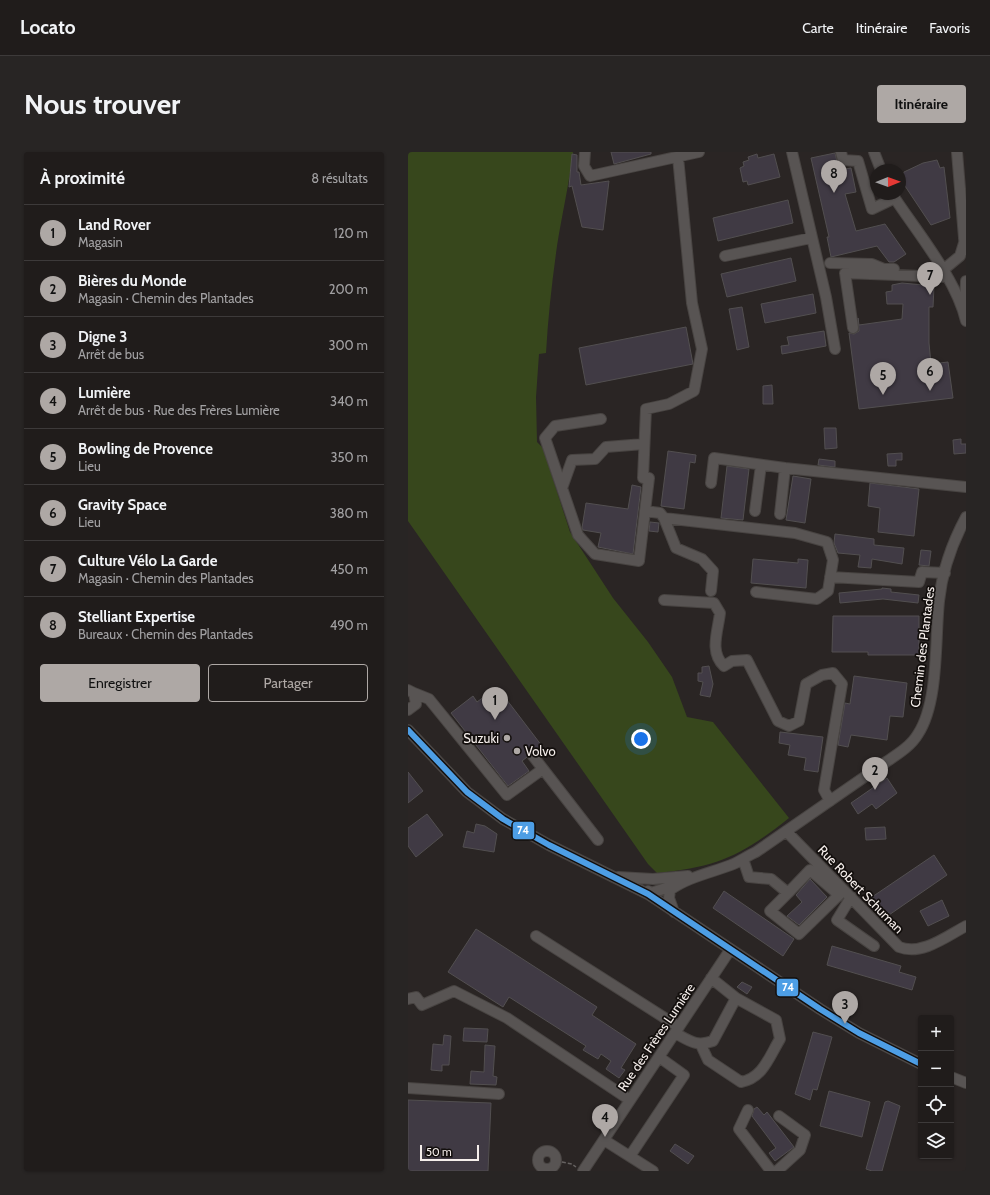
<!DOCTYPE html>
<html lang="fr">
<head>
<meta charset="utf-8">
<style>
	:root { --surface:#201c1b; --page:#282524; --text:#f1f3f6; --muted:#a2a1a3; --line:#3d3a3a; --accent:#aea8a5 }
	body { margin:0; font-family:Cabin,sans-serif; background:var(--page); color:var(--text) }
	.controls { position:absolute; right:12px; bottom:12px; display:grid; overflow:hidden; border-radius:4px; box-shadow:0 1px 3px #0004 }
	.controls button { width:36px; height:36px; display:grid; place-items:center; padding:0; border:0; border-bottom:1px solid var(--line); background:var(--surface); color:var(--text); font:20px sans-serif }
	.compass { position:absolute; left:462px; top:12px; width:36px; height:36px; border-radius:50%; background:var(--surface); box-shadow:0 1px 3px #0004; rotate:89deg }
	.scale { position:absolute; left:12px; bottom:10px; width:59px; box-sizing:border-box; padding-left:4px; border:2px solid #f5eeeb; border-top:0; font-size:11px; line-height:14px; white-space:nowrap; color:#f5eeeb; -webkit-text-stroke:3px #130f0d; paint-order:stroke }
	.you { position:absolute; left:233px; top:587px; width:14px; height:14px; margin:-10px; border:3px solid #fff; border-radius:50%; background:#1a73e8; box-shadow:0 0 0 6px #1a73e833 }
	.badge { display:grid; place-items:center; width:26px; height:26px; border-radius:50%; background:var(--accent); color:#111; font-size:13px; font-weight:700 }
	.pin { position:absolute; translate:-50% -33px; filter:drop-shadow(0 1px 2px #0008) }
	.pin::after { content:''; position:absolute; top:21px; width:14px; height:12px; background:inherit; clip-path:polygon(0 0,100% 0,50% 100%) }
	.list { margin:0; padding:0; list-style:none }
	h2 { display:flex; justify-content:space-between; align-items:center; height:52px; margin:0; padding:0 16px; font-size:17px }
	h2 small { font-size:13px; font-weight:400; color:var(--muted) }
	.list li { display:grid; grid-template-columns:26px 1fr auto; gap:12px; align-items:center; box-sizing:border-box; height:56px; padding:0 16px; border-top:1px solid var(--line) }
	.list b { display:block; font-size:15px; white-space:nowrap }
	.list p { margin:0; font-size:13px; white-space:nowrap; color:var(--muted) }
	.list em { font-size:13px; font-style:normal; color:var(--muted) }
	.actions { display:flex; gap:8px; padding:12px 16px }
	.actions a { flex:1; padding:9px 0; border:1px solid var(--accent); border-radius:4px; text-align:center; font-size:14px; color:var(--accent) }
	.actions .main { background:var(--accent); color:#111 }
	.icon { flex:none; width:22px; height:22px; fill:none; stroke:currentColor; stroke-width:2; stroke-linecap:round; stroke-linejoin:round }
	.map { position:relative; flex:none; width:558px; height:1019px; overflow:hidden; border-radius:4px }
	header { display:flex; align-items:center; gap:24px; box-sizing:border-box; height:56px; padding:0 20px; background:var(--surface); border-bottom:1px solid var(--line) }
	header strong { font-size:19px }
	nav { display:flex; gap:22px; margin-inline-start:auto; font-size:14px }
	.intro { display:flex; align-items:center; justify-content:space-between; box-sizing:border-box; height:96px; padding:0 24px }
	h1 { margin:0; font-size:28px }
	.button { padding:10px 18px; border-radius:4px; background:var(--accent); color:#111; font-size:14px; font-weight:700 }
	main { display:flex; gap:24px; padding:0 24px }
	aside { flex:1; background:var(--surface); border-radius:4px; box-shadow:0 1px 3px #0004 }
	.map>svg:first-child { display:block }
	.green { fill:#37471c }
	.building { fill:#403a44; stroke:#524f50 }
	.lines { fill:none; stroke-linecap:round; stroke-linejoin:round }
	.minor-casing { stroke:#484442; stroke-width:12 }
	.path { stroke:#666261; stroke-width:1.5; stroke-dasharray:4 2; stroke-linecap:butt }
	.minor { stroke:#585453; stroke-width:10 }
	.bus-1-casing { stroke:#130f0d; stroke-width:9 }
	.bus-1 { stroke:#4d9ee5; stroke-width:6 }
	.poi-dot { fill:#aea8a5; stroke:#130f0d; stroke-width:1.5 }
	.labels { text-anchor:middle; dominant-baseline:central; stroke-width:3.5; stroke-linejoin:round; paint-order:stroke }
	.street-label { font-size:13px; fill:#f5eeeb; stroke:#130f0d }
	.poi-label { font-size:13px; fill:#f5eeeb; stroke:#130f0d; text-anchor:end }
	.line-badge { stroke:#130f0d; stroke-width:1.5 }
	.badge-label { font-size:11px; text-anchor:middle; font-weight:bold; fill:#fff }
</style>
</head>
<body>
<header>
<strong>Locato</strong>
<nav><a>Carte</a><a>Itinéraire</a><a>Favoris</a></nav>
</header>
<div class="intro"><h1>Nous trouver</h1><a class="button">Itinéraire</a></div>
<main>
<aside>
<h2>À proximité<small>8 résultats</small></h2>
<ul class="list">
<li><span class="badge">1</span><div><b>Land Rover</b><p>Magasin</p></div><em>120 m</em></li>
<li><span class="badge">2</span><div><b>Bières du Monde</b><p>Magasin · Chemin des Plantades</p></div><em>200 m</em></li>
<li><span class="badge">3</span><div><b>Digne 3</b><p>Arrêt de bus</p></div><em>300 m</em></li>
<li><span class="badge">4</span><div><b>Lumière</b><p>Arrêt de bus · Rue des Frères Lumière</p></div><em>340 m</em></li>
<li><span class="badge">5</span><div><b>Bowling de Provence</b><p>Lieu</p></div><em>350 m</em></li>
<li><span class="badge">6</span><div><b>Gravity Space</b><p>Lieu</p></div><em>380 m</em></li>
<li><span class="badge">7</span><div><b>Culture Vélo La Garde</b><p>Magasin · Chemin des Plantades</p></div><em>450 m</em></li>
<li><span class="badge">8</span><div><b>Stelliant Expertise</b><p>Bureaux · Chemin des Plantades</p></div><em>490 m</em></li>
</ul>
<div class="actions"><a class="main">Enregistrer</a><a>Partager</a></div>
</aside>
<div class="map">
<svg width="558" height="1019" viewBox="0 0 558 1019">
	<rect width="100%" height="100%" fill="#2a2524"/>
	<path class="green" d="M0,0h165c-4,32 -11,63 -16,94 -5,36 -9,71 -11,107l-7,1 -3,43 1,45 6,6 27,84 43,66 35,44 24,35 15,40 26,5 76,96c-48,38 -71,49 -132,55l-9,-9 -240,-343z"/>
	<path class="building" d="M203,0h40v2l-37,10z
		M427,1l4,17 12,-2 5,24 -11,2 11,37 29,-7 21,30 -12,8h-5l-12,-16 -46,11 -4,-20h2l-18,-79z
		M164,2l5,1v17h2l2,13 28,-4 -6,49 -21,-3 -10,-41 -3,1z
		M349,2l1,4 16,-4 6,23 -32,8 -1,-4 -4,1 -3,-14 4,-2 -1,-4 6,-2 -1,-3z
		M529,8l3,8 4,-1 6,51 -19,7 -30,-45 3,-8 19,-9z
		M380,48l5,23 -75,18 -5,-23z
		M383,106l5,23 -69,16 -6,-23z
		M494,131l32,3 -1,21h-4v36l2,21 17,-2 5,36 -94,11 -10,-76 5,1 5,-3 -1,-13 1,7 43,-6 1,-15h-16l-1,-12 6,-1v-6z
		M405,142l3,19 -51,10 -4,-19z
		M334,155l7,40 -12,3 -8,-41z
		M278,175l7,37 -107,21 -7,-37z
		M416,179l2,15 -44,8 -1,-8 8,-1 -2,-8z
		M364,233l1,19h-10v-18z
		M416,276h12l1,20 -12,1z
		M553,287v5h5v9l-12,1 -1,-14z
		M260,299l28,4 -1,8 -5,-1 -6,47 -23,-3z
		M494,301v7h-6v6h-8l-1,-12z
		M411,307l16,2v6l-17,-2z
		M319,314l22,3 -6,51 -22,-2z
		M385,324l18,3 -6,44 -19,-3z
		M462,331l49,6 -5,47 -36,-4 2,-24 -12,-2z
		M224,333l9,2 -8,67 -35,-7 3,-14 -18,-3 -1,-2 4,-25 42,6z
		M242,370l9,1 -1,9 -9,-1z
		M427,382l39,5v6l30,3 -2,16 -30,-5 -1,9 -13,-1 2,-12 -22,-2 -4,-10z
		M513,398l10,1 -2,15 -10,-1z
		M345,407l45,4v-4l10,1 -2,28 -55,-5z
		M474,436l9,1v3l28,3 -1,8 -35,-4 -43,4 -1,-10 43,-4z
		M425,464h86v39h-51v-3h-36z
		M301,514l4,18 -3,13 -10,-2 3,-13 -5,-1v-8h4v-6z
		M446,524l53,7 -4,34 -13,-1 -3,24 -36,-5 -3,12 -10,-2 7,-42 5,1z
		M89,535l45,59 -6,4 -7,1 -2,6 -5,4 7,10 -21,15 -57,-73 22,-17 4,6z
		M372,580l43,5 -5,35 -14,-2 2,-12 -18,-3 2,-10 -11,-2z
		M0,620l15,19 -15,12z
		M479,626l10,15 -21,16 -4,-5 -14,10 -7,-11z
		M19,662l16,21 -27,22 -8,-11v-18z
		M68,672l9,2 12,8 -3,18 -31,-5 4,-16 7,2z
		M477,675l1,12 -20,1 -1,-12z
		M526,703l13,20 -61,42 -14,-20z
		M402,727l17,18 -28,28 -12,-9 15,-14 -6,-7z
		M316,739l70,48 -11,17 -70,-48z
		M534,748l7,16 -21,10 -8,-15z
		M68,777l121,78 -5,8 44,29 -15,24 4,2 -6,8 -13,-9 5,-8 -10,-7 -3,5 -15,-9 3,-4 -77,-49 -6,10 -55,-35z
		M424,794l69,20 -2,6 17,5 -4,13 -85,-25z
		M334,830l10,5 -5,7 -10,-7z
		M56,876l24,1 -1,13 -24,-1z
		M405,880l19,5 -15,53 -4,-1 -3,11 -15,-6z
		M36,883l7,1 -2,29h-7v6l-11,-1 2,-26 10,1z
		M77,893l10,1 -2,30 4,1 -1,8 -26,-1 1,-13 13,1z
		M421,939l41,11 -8,35 -42,-11z
		M0,948l83,3 -3,68h-80z
		M480,949l12,5 -18,65h-10l-6,-2 19,-67z
		M349,955l7,8 3,-3 27,35 -19,14 -6,-8 7,-5 -24,-32 2,-7z
		M267,992l19,12 -6,8 -18,-13z"/>
	<g class="lines">
		<defs>
			<path id="minor" d="M177,0l-1,14 6,10 109,-24
				M384,0l34,145 9,52
				M433,0l2,8 15,1 14,48 23,-11
				M466,0l7,18
				M549,0l8,98
				M484,42c24,37 64,84 74,127
				M317,104l86,-18
				M422,111l42,1 12,5h10
				M522,118h13l17,-14 4,-13
				M557,156l1,-27
				M445,176l-8,-55 102,4
				M193,267l-46,7 -10,12 33,97 17,19 44,7 10,-83h-6l3,-69 23,-5 25,-13 8,-42 -10,-46 -14,-146
				M303,331l3,-25 71,10
				M154,336l10,-28 23,-1 11,-12 38,-3
				M237,359l15,2 4,5 12,30 26,11 11,12 -2,20
				M347,359l6,-46
				M372,362l5,-46 181,19
				M256,366l131,15 32,9 6,18 -5,31 -11,8 -61,-7
				M422,425l89,5 3,-10 23,1
				M256,448l50,3 6,10c-2,18 -11,39 4,53l8,-5 15,-1 31,61 11,5 10,-5 7,-37 16,-9 11,-2 9,11 -18,106 6,11
				M0,538l6,3 2,11 -8,6
				M6,541l15,6 78,96 36,-26 55,71
				M0,578l59,62 36,27 46,26 99,49 172,115 39,24 62,31
				M125,604l10,13
				M378,679l113,116c23,9 48,-11 67,-21
				M335,707l6,18 22,2 17,14 -18,18 29,23 40,-39 -29,-25 -22,23
				M210,725l35,2 35,-3
				M240,739v3l27,-9
				M443,745l-14,23 37,26
				M266,760l-5,-14 1,-8c18,-13 40,-17 61,-25 8,-3 16,-9 25,-13l130,-90c12,-8 25,-16 32,-28 21,-32 17,-95 21,-133 3,-29 13,-58 27,-84
				M128,784l143,91
				M0,847l8,-2 6,8 32,-14 53,27 123,82
				M267,881c15,8 21,14 38,8l23,-43 -25,-20
				M293,893l7,15 33,22c22,-4 28,-25 39,-43l-4,-19 -40,-22
				M543,925l15,6
				M0,936l91,6
				M340,958l-9,19 32,42
				M196,988l49,31
				M130 1008a9 9 0 1 1 18 0a9 9 0 1 1-18 0Z
				M222,1004l54,-81 -25,-18
				M175,1019l147,-221
				M369,1019l23,-21 5,-15 -26,-19"/>
		</defs>
		<use href="#minor" class="minor-casing"/>
		<path class="path" d="M148,1009l16,3 4,3"/>
		<use href="#minor" class="minor"/>
		<defs>
			<path id="bus-1" d="M0,578l59,62 36,27 46,26 99,49 172,115 39,24 62,31"/>
		</defs>
		<use href="#bus-1" class="bus-1-casing"/>
		<use href="#bus-1" class="bus-1"/>
	</g>
	<g class="poi-dot">
		<circle cx="99" cy="586" r="4"/>
		<circle cx="109" cy="599" r="4"/>
	</g>
	<g class="labels">
		<g class="street-label">
			<text transform="translate(514 495) rotate(-83)">Chemin des Plantades</text>
			<text transform="translate(453 737) rotate(46)">Rue Robert Schuman</text>
			<text transform="translate(248 885) rotate(-56)">Rue des Frères Lumière</text>
		</g>
		<g class="poi-label">
			<text x="91" y="586">Suzuki</text>
			<text x="117" y="599" text-anchor="start">Volvo</text>
		</g>
	</g>
	<g class="line-badge">
		<rect x="104" y="669" width="23" height="19" rx="4" fill="#4d9ee5"/>
		<rect x="368" y="826" width="23" height="19" rx="4" fill="#4d9ee5"/>
	</g>
	<g class="badge-label">
		<text x="115" y="682">74</text>
		<text x="380" y="839">74</text>
	</g>
</svg>
<div class="controls">
<button>+</button>
<button>−</button>
<button><svg class="icon" aria-label="locate" viewBox="0 0 24 24"><circle cx="12" cy="12" r="6"/><path d="M12 2v4M12 18v4M2 12h4M18 12h4"/></svg></button>
<button><svg class="icon" aria-label="layers" viewBox="0 0 24 24"><path d="M12 4l9 5-9 5-9-5zM3 14l9 5 9-5"/></svg></button>
</div>
<svg class="compass" viewBox="-18 -18 36 36"><path d="M0-13l5 13h-10z" fill="#e53935"/><path d="M0 13l5-13h-10z" fill="#a2a1a3"/></svg>
<div class="scale">50 m</div>
<div class="you"></div>
<div class="pin badge" style="left:87px;top:568px">1</div>
<div class="pin badge" style="left:467px;top:638px">2</div>
<div class="pin badge" style="left:437px;top:872px">3</div>
<div class="pin badge" style="left:197px;top:985px">4</div>
<div class="pin badge" style="left:475px;top:243px">5</div>
<div class="pin badge" style="left:522px;top:239px">6</div>
<div class="pin badge" style="left:522px;top:143px">7</div>
<div class="pin badge" style="left:426px;top:41px">8</div>
</div>
</main>
</body>
</html>
